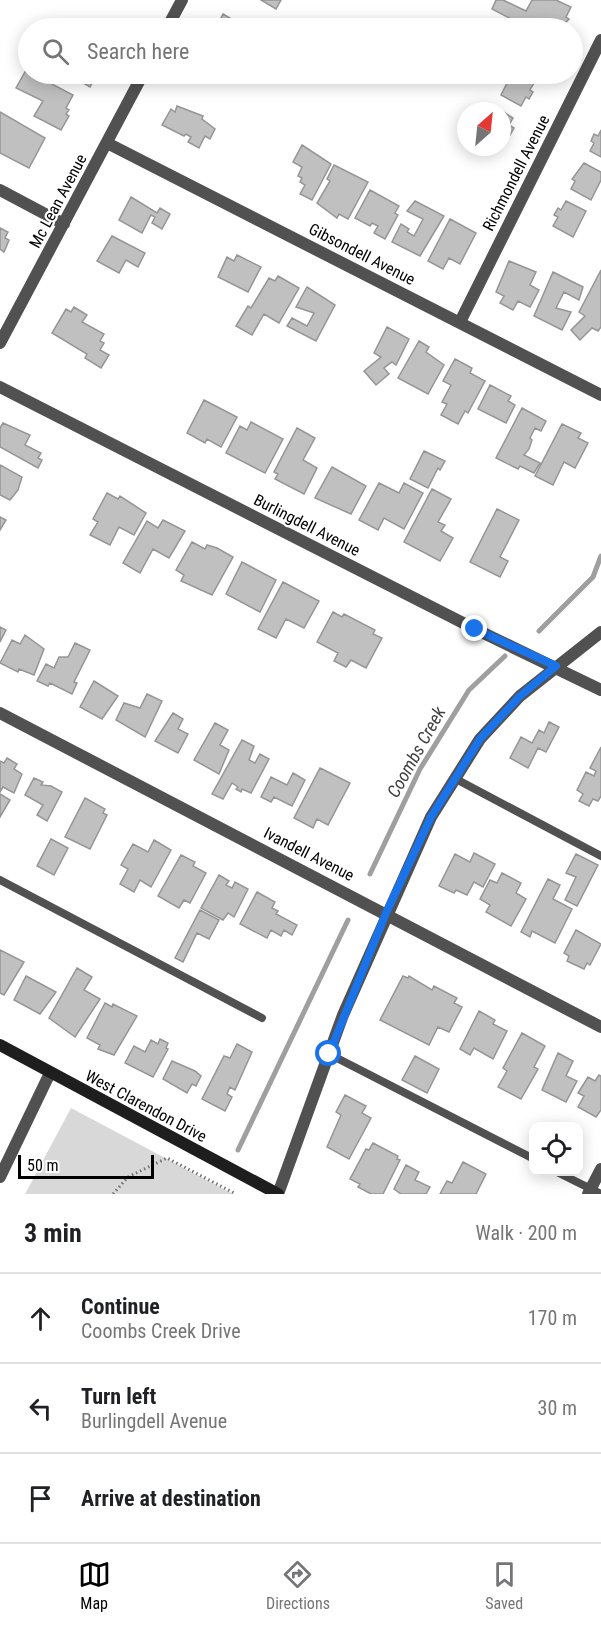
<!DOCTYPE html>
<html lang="en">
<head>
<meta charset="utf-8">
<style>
	:root { --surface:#fff; --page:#f6f6f6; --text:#202124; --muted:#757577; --line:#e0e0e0; --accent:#000 }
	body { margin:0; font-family:"Roboto Condensed",sans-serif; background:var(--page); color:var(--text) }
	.controls { position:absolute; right:18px; bottom:18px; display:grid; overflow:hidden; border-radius:12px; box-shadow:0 3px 15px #0003 }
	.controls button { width:54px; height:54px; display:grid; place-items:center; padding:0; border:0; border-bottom:2px solid var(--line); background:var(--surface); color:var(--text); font:30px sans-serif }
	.compass { position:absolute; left:457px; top:102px; width:54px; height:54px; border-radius:50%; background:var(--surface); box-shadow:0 3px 15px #0003; rotate:27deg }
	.scale { position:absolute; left:18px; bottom:15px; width:136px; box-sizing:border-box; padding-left:6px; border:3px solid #000; border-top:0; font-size:16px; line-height:21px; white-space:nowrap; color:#000; -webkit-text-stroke:4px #fff; paint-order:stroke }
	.stop { position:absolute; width:18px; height:18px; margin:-14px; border:4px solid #1a73e8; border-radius:50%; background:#fff }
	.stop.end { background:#1a73e8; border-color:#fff; box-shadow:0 2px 6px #0008 }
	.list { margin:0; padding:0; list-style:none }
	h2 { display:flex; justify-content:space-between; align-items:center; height:78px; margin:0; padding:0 24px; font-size:26px }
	h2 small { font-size:20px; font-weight:400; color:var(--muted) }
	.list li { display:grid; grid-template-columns:39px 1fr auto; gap:18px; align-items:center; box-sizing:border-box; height:90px; padding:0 24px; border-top:2px solid var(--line) }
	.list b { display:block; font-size:22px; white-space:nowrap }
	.list p { margin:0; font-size:20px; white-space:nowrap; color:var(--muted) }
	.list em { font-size:20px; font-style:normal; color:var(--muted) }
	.icon { flex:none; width:33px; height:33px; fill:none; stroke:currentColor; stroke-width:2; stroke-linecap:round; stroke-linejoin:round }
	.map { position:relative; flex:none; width:601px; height:1194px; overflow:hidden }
	.search { position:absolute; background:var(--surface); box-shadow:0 3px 15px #0003; left:18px; right:18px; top:18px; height:66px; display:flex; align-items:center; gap:15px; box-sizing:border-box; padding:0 21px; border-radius:33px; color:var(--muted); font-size:22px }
	.sheet { height:348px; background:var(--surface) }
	nav { display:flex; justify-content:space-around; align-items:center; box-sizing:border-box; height:84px; border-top:2px solid var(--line); background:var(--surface); font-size:16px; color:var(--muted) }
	nav a { display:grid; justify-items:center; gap:3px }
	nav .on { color:var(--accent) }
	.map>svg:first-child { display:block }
	.green { fill:#d8d8d8 }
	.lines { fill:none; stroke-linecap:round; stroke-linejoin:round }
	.stream { stroke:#9f9f9f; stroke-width:5 }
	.building { fill:#c0c0c0; stroke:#959595; stroke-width:1.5 }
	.path { stroke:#737373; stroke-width:3; stroke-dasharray:1.5 3; stroke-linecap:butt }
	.lane { stroke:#515151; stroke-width:8 }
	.street { stroke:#515151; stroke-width:12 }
	.secondary { stroke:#1e1e1e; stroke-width:12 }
	.route { stroke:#1a73e8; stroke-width:8 }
	.labels { text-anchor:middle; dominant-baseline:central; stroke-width:4.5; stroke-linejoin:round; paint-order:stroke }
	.street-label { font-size:16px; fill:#000; stroke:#fff }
	.water-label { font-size:18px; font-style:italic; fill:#404040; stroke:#fff }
</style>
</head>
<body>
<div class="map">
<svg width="601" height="1194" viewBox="0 0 601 1194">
	<rect width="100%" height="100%" fill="#fff"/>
	<path class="green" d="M71,1108l162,86h-208z"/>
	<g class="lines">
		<path class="stream" d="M539,631l54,-54 8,-21
			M370,874l50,-105 49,-79 36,-34
			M238,1150l110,-230"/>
	</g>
	<path class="building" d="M261,0h20l-5,9z
		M496,0h7l23,11 6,-11h24l15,7 -5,10 3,2 -9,9h-32l-36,-19z
		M223,14l12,7 -4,6 3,1h-18z
		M26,70l2,4h5l40,21 -7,13 3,2 -3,4 3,2 -8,14 -27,-14 9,-15 -27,-13z
		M68,74h29l-7,13z
		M501,74h19l15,7 -5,9 3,2 -4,7 -3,-2 -5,9 -20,-11 7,-14 -9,-4z
		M177,106l26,10 -1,3 13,10 -5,10 -5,-3 -6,12 -11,-6 3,-5 -5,-3 -2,2 -22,-11 9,-16 4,3z
		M502,111l11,7 -4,7 5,3 -4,7 -4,-2 -4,7z
		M0,112l45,26 -16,30 -29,-15z
		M601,130v27l-11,-6 4,-8 -3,-2 3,-7 4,2z
		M302,145l29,19 -19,36 -12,-6 5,-9 -5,-3 2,-4 -4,-2 4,-9 -9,-5z
		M584,163l17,9v8l-10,20 -20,-11 4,-8 -3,-2z
		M334,165l34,17 -20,37 -9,-5 -2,4 -20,-15 13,-22 -3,-2z
		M370,190l29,16 -4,7 3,2 -13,24 -11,-6 4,-7 -6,-3 -2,3 -15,-8z
		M131,197l26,16 3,-5 10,6 -8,15 -10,-6 3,-6 -4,-2 -9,18 -23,-13z
		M415,201l29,15 -24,40 -28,-14 9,-18 8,5 -2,3 7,4 9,-17 -16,-8z
		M566,201l20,10 -13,26 -20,-11 5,-9 -4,-2 4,-7 3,2z
		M450,219l26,14 -16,31 -11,-6 -6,11 -15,-8z
		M0,228l8,4 -3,6 4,2 -5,12 -4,-3z
		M112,236l33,17 -7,14 -12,-7 -7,13 -22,-12z
		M237,255l24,12 -13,25 -30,-15 9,-20 7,4z
		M509,261l27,11 -6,13 9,5 -9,17 -12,-6 -5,9 -13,-7 4,-7 -8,-4z
		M601,270v57l-3,4 -6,-3 -12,12 -9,-10 14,-14 -6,-4z
		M553,272l30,15 -4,13 -15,-8 -8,16 15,4 -9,18 -28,-14z
		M278,276l21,12 -20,35 -15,-9 -12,21 -16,-9 12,-20 3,2 18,-30 6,3z
		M307,287l28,18 -19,36 -29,-15 5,-8 15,8 7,-13 -18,-6z
		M74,307l13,8 -5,7 22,12 -4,7 4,2 -4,7 9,5 -8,13 -16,-10 2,-4 -35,-21 14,-24 5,3z
		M387,327l22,12 -13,26 -4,-3 -8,6 5,6 -13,11 -12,-14 17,-14 -7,-4z
		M419,341l10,6 -3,5 18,13 -16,29 -30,-16z
		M455,359l17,9 -2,5 15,8 -17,32 -3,-2 -7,13 -17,-9 6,-11 -5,-2 9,-17 -8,-4z
		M490,385l21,11 -3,5 7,4 -9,18 -28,-14z
		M204,400l33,17 -16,30 -14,-8 -2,4 -18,-10z
		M522,408l24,13 -5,10 -6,-3 -5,10 2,2 -3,9 -5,6 16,8 -6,10 -14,-7 -2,3 -22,-11z
		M251,422l32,17 -18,34 -39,-20 14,-27 7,4z
		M3,423l27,12 -5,10 16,8 -3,5 4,2 -4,8 -38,-21v-19z
		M562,424l19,9 -3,5 10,5 -13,25 -11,-6 -11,23 -18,-9z
		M297,428l18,10 -12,22 14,8 -13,26 -29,-15 3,-5 -4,-2z
		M424,451l21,10 -5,9 -2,-2 -10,20 -18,-9z
		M0,465l22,12 -4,13 -8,10 -10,-5z
		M332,467l34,19 -15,28 -36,-16z
		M379,483l20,10 5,-10 19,10 -19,36 -20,-11 -6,12 -19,-10z
		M432,489l19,10 -13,23 7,3 -4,6 12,7 -13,23 -36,-19z
		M107,493l11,6 2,-3 26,17 -12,22 -15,-8 -9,18 -20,-10 8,-13 -5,-3z
		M497,509l22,11 -19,37 8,4 -8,16 -30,-15z
		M0,517l6,3 -6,10z
		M163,520l22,11 -16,27 -16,-9 -13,24 -17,-10 24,-42 11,7z
		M192,542l13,7 2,-4 10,3 16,9 -21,38 -31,-14 3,-6 -8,-5z
		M242,562l34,18 -16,32 -34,-18z
		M283,582l36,19 -15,27 -18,-9 -10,19 -18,-9z
		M333,612l9,5 2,-3 31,16 -2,4 9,4 -16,30 -15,-8 -5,7 -12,-6 4,-8 -21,-11z
		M0,627l6,3 -6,12z
		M25,635l19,14 -10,26 -15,-6 -1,3 -18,-9 12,-23 8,4z
		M75,643l15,7 -16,32 3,1 -5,11 -22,-11 -2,3 -11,-5 9,-17 8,4 5,-11h9z
		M94,681l24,15 -16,23 -22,-12z
		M147,694l15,7 -17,36 -29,-17 8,-17 16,5z
		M173,713l10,6 -5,10 10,5 -10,19 -23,-12z
		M549,722l10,5 -13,25 -8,-4 -10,20 -18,-10 11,-21 11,6 7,-13 5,3z
		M215,723l13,7 -8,15 9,5 -10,24 -25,-14z
		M242,740l12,6 -5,14 6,3 5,-9 9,5 -18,34 -9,-4 -1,3 -5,-3 2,-2 -6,-4 -9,16 -11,-5z
		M601,747v49l-3,5 -5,-2 -4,7 -10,-5 4,-7 -6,-4 9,-18 8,4 2,-5 -6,-3z
		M7,758l10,6 -3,5 8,5 -8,19 -11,-6 -3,5v-31l4,2z
		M320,768l30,15 -22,42 -11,-6 -4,9 -19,-10z
		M293,773l12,7 -13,26 -18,-9 -3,5 -10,-5 10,-20 16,8z
		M34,778l9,4 -2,3 10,1 11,6 -15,29 -10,-6 6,-10 -18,-10z
		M0,794l10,6 -10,17z
		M85,798l20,11 -2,4 4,2 -17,34 -25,-12z
		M51,839l17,9 -14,27 -17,-9z
		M154,840l17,10 -20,37 -11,-7 -6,12 -14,-8 8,-15 -7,-4 12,-21 15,8z
		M474,853l21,11 -12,23 -9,-5 -7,13 -11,-5 -2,3 -15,-7 16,-32 15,8z
		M576,854l22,11 -21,41 -12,-6 11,-23 -10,-4z
		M181,855l14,7 -2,4 13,7 -16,30 -6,-3 -5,8 -21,-12z
		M502,873l19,10 -5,10 10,6 -15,27 -25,-14 4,-7 -10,-6 10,-19 7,3z
		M219,875l10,6 -3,4 6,3 3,-6 13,7 -14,28 -6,-4 -5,7 -22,-12z
		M548,879l12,6 -7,14 19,10 -17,34 -23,-12 -2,6 -9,-5z
		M257,892l18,10 -3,6 6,3 -2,3 21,11 -5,10 -8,-5 -3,6 -10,-6 -4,8 -27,-14z
		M200,910l19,10 -10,19 -12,-6 -14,29 -8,-4z
		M576,930l25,14 -11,21 -3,-2 -3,6 -17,-8 2,-5 -5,-3z
		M0,950l24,12 -20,33 -4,-2z
		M77,968l15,9 -8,13 16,9 -25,38 -26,-19z
		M26,976l30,16 -16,22 -26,-14z
		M403,976l5,2 1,-2 23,14 2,-4 23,12 -3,5 8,4 -13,25 -11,-5 -9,18 -49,-25z
		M105,1003l7,4 1,-3 24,12 -23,39 -16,-6 2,-4 -13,-7z
		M479,1011l16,9 -2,4 14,7 -14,28 -19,-11 -4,7 -10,-6z
		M522,1033l23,13 -11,21 4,2 -17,30 -23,-12 9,-16 -4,-3z
		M160,1039l8,4 -2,5 2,1 -15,28 -28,-14 9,-17 11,6 6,-12 7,4z
		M237,1044l15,8 -17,38 -5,-3 -3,7 5,3 -7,14 -23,-12 22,-43 6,2z
		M558,1053l15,8 -7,15 11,5 -11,21 -24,-12z
		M415,1056l24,13 -12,24 -25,-13z
		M172,1061l23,10 6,5 -5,10 -4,-2 -5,9 -24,-14z
		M599,1075l2,1v34l-5,7 -18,-10 6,-11 -6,-3 10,-16 7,4z
		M345,1095l21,11 -4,7 9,5 -22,41 -22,-12 14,-32 -5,-3z
		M373,1143l25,13 -1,3 3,1 -17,34h-12l-13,-7 2,-3 -10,-5 16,-30 3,1z
		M463,1162l23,12 -10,20h-36l7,-13 5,2z
		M406,1165l13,7 -4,8 15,7 -4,7h-25l-7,-5z"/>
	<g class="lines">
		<path class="path" d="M113,1194l15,-17 39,-19 69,36"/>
		<path class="lane" d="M454,778l147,78
			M0,880l262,138
			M329,1054l205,105
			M557,1172l44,22"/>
		<path class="street" d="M167,28l15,-28
			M107,143l494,252
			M0,190l64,34
			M460,322l141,-282
			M0,343l143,-269
			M0,387l475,242 126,61
			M0,713l601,314
			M0,1177l50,-104
			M278,1194l65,-179 88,-198 49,-78 40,-43 81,-64
			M588,1194l13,-25"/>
		<path class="secondary" d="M0,1045l278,149"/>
	</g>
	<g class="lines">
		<path class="route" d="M329,1054l57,-141 45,-96 49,-78 40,-43 36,-30 -81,-37"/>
	</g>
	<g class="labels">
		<g class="street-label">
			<text transform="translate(516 173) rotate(-63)">Richmondell Avenue</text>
			<text transform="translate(58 201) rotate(-62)">Mc Lean Avenue</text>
			<text transform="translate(362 254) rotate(27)">Gibsondell Avenue</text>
			<text transform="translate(307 525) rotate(27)">Burlingdell Avenue</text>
			<text transform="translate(309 854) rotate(27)">Ivandell Avenue</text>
			<text transform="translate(146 1106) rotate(28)">West Clarendon Drive</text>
		</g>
		<g class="water-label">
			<text transform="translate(416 752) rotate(-61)">Coombs Creek</text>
		</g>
	</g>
</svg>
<div class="controls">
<button><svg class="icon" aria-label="locate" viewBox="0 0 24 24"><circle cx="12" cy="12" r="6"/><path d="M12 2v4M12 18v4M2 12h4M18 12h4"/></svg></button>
</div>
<svg class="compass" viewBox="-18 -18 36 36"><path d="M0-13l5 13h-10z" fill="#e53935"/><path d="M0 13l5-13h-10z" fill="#757577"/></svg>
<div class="scale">50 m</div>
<div class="stop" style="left:329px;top:1054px"></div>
<div class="stop end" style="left:475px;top:629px"></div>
<div class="search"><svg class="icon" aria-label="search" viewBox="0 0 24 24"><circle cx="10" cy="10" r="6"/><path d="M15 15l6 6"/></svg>Search here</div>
</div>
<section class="sheet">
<h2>3 min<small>Walk · 200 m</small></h2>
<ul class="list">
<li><svg class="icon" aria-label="ahead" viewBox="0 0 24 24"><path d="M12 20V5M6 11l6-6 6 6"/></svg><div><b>Continue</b><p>Coombs Creek Drive</p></div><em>170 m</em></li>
<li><svg class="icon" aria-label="left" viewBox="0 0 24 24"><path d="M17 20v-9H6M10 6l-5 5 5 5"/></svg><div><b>Turn left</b><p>Burlingdell Avenue</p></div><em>30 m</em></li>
<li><svg class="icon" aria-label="arrive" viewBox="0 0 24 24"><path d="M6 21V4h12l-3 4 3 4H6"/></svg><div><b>Arrive at destination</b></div></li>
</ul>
</section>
<nav>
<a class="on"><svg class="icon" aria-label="map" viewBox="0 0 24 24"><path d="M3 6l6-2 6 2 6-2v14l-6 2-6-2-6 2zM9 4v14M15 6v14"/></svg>Map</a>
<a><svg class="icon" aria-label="directions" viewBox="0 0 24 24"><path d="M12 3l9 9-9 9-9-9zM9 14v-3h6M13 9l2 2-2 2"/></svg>Directions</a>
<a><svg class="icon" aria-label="saved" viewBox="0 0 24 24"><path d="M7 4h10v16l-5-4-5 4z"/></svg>Saved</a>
</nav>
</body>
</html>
